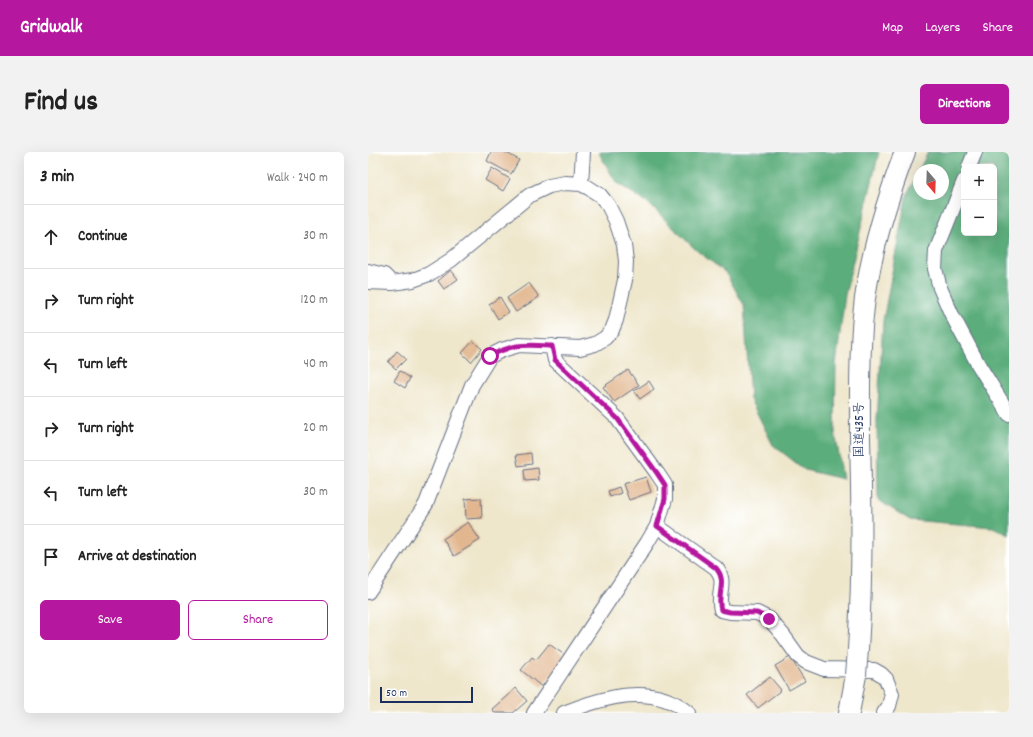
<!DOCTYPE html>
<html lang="en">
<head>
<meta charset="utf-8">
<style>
	:root { --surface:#fff; --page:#f2f2f2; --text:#222; --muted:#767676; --line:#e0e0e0; --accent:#b5179e }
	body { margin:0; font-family:Dekko,"Klee One",sans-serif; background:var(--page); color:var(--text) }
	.controls { position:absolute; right:12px; top:12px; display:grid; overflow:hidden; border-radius:6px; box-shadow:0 4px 16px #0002 }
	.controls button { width:36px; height:36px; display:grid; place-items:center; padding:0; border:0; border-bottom:1px solid var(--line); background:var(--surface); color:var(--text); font:20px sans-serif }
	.compass { position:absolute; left:545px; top:12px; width:36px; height:36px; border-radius:50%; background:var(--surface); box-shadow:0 4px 16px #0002; rotate:161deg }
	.scale { position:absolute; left:12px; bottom:10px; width:93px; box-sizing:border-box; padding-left:4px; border:2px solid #1b2f5e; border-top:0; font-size:11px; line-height:14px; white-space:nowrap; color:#1b2f5e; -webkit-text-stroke:3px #fff; paint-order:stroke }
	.stop { position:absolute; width:12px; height:12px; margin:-9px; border:3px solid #b5179e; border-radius:50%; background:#fff }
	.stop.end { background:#b5179e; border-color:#fff; box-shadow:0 1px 4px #0008 }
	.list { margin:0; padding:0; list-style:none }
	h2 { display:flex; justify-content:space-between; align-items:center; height:52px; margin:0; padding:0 16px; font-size:17px }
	h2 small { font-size:13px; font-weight:400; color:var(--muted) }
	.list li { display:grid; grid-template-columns:26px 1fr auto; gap:12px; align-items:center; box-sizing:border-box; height:64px; padding:0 16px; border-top:1px solid var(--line) }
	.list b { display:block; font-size:15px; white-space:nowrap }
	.list em { font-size:13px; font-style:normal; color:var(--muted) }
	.actions { display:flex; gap:8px; padding:12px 16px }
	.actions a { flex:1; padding:9px 0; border:1px solid var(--accent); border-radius:6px; text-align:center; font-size:14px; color:var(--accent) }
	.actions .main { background:var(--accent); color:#fff }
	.icon { flex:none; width:22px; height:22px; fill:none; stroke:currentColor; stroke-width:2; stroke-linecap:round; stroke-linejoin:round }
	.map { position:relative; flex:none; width:641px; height:561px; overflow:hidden; border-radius:6px }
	header { display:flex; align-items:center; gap:24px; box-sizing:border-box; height:56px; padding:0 20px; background:var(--accent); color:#fff }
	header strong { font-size:19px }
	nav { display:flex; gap:22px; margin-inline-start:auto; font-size:14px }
	.intro { display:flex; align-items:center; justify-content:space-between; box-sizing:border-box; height:96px; padding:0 24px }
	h1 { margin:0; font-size:28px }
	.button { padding:10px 18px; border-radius:6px; background:var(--accent); color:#fff; font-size:14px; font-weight:700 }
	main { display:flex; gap:24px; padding:0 24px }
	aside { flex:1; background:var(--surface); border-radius:6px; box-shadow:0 4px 16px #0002 }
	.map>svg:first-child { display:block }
	.forest { fill:#5bad7b; stroke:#3b6e6c; fill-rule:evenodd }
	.building { fill:#e2b790 }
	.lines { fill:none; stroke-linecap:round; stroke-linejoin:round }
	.minor-casing { stroke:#656f84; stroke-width:16 }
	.highway-casing { stroke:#656f84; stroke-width:22 }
	.minor { stroke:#fff; stroke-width:14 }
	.highway { stroke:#fff; stroke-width:20 }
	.highway-bridge-casing { stroke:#656f84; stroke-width:22; stroke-linecap:butt }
	.highway-bridge { stroke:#fff; stroke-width:20 }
	.route { stroke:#b5179e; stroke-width:5 }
	.labels { text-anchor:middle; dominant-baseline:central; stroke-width:3; stroke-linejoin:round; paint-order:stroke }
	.street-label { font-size:13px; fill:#1b2f5e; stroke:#fff }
</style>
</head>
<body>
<header>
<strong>Gridwalk</strong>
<nav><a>Map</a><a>Layers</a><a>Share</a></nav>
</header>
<div class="intro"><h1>Find us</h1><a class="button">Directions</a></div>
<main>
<aside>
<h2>3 min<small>Walk · 240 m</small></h2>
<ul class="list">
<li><svg class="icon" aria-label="ahead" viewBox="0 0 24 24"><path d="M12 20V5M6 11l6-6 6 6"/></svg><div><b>Continue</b></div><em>30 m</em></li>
<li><svg class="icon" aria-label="right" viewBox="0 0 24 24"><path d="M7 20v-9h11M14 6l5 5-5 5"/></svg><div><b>Turn right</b></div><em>120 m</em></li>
<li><svg class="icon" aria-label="left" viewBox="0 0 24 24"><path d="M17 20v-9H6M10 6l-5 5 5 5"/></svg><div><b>Turn left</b></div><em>40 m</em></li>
<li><svg class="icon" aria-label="right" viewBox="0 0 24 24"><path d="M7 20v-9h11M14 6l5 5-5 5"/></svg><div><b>Turn right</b></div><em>20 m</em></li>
<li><svg class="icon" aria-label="left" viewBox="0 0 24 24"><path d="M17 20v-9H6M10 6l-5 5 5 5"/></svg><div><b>Turn left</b></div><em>30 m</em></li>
<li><svg class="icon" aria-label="arrive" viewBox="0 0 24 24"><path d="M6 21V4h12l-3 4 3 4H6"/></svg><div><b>Arrive at destination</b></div></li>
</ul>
<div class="actions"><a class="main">Save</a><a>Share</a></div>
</aside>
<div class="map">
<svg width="641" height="561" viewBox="0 0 641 561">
	<rect width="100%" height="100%" fill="#fff"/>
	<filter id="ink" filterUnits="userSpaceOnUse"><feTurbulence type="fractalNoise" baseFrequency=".025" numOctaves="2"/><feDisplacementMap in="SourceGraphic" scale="8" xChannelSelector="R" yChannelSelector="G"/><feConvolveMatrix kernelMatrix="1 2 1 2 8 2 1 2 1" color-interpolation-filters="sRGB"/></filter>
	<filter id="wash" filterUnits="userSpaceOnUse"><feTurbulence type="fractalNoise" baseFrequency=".012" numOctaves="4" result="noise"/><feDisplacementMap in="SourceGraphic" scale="16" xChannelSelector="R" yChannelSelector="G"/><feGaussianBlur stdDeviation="0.9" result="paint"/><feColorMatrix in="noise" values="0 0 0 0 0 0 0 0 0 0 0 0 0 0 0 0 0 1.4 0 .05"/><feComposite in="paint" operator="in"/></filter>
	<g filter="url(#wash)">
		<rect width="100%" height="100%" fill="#efe7cc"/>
		<path class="forest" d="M232,0h279l-34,143 -9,69 -1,68 8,47 -38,-9 -32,-25 -23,-46 -6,-94 -19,-33 -29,-22 -47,-46 -33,-22 -16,-27z
			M560,0h81v383l-16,-8 -83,-7 -32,-20 -1,-80 6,-99 23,-124 13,-27v24h24v-24h-24zM596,15h30v66h-30z"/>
		<g id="blocks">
			<path class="building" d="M123,0h14l14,8 -8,14 -24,-13z
				M124,16l18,11 -7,12 -18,-11z
				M83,118l7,9 -14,10 -6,-8z
				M161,131l10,14 -23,15 -9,-14z
				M132,145l9,15 -11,7 -9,-15z
				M105,189l9,8 -11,13 -9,-9z
				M29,199l9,8 -10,10 -8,-7z
				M260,218l11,15 -25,17 -11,-15z
				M32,219l10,7 -5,10 -11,-7z
				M281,229l5,8 -14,10 -6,-8z
				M163,301l1,11 -14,2 -2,-11z
				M170,316l1,12 -14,1 -1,-11z
				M278,325l5,15 -22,8 -6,-16z
				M251,335l2,6 -11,4 -2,-6z
				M113,346l1,20 -16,1 -1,-20z
				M100,370l12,18 -26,16 -11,-17z
				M181,492l17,12 -24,31 -21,-17 11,-13 4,3z
				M422,505l15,24 -16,9 -14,-24z
				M402,525l11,13 -23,18 -11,-13z
				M148,536l11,13 -14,12h-18l-3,-4z"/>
		</g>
	</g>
	<g filter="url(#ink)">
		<use href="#blocks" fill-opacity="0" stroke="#656f84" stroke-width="1"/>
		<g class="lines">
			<defs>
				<path id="minor" d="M601,15l6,-15
					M596,29l-28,70 -1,18 5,19 11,25 27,51 31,50
					M213,32l2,-32
					M0,119l16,4 5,5
					M0,130l24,1 21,-3 16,-6 22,-14 79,-65 19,-9 16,-3 16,1 8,4 11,7 8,10 8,16 8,24 2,16 -1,19 -9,40 -4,10 -7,8 -10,6 -15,4 -61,-3 -17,5 -12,6 -18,29 -46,119 -58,88
					M289,374l59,42c12,14 0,26 5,42l9,2 27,1 12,6 14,16 15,21 8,6 18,7 50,1 7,4 5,5 6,15 -3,12 -5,7
					M166,561l113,-170 10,-17 8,-27v-14l-8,-12 -40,-55 -62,-58 -3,-14
					M196,561c39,-16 89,-31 125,0"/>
				<path id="highway" d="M492,286c0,-40 -1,-81 3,-122 5,-56 22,-111 42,-164
					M481,561l7,-38"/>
			</defs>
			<use href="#minor" class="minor-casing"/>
			<use href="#highway" class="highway-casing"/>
			<use href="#minor" class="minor"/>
			<use href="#highway" class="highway"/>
			<defs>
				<path id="highway-bridge" d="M488,523c7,-79 6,-158 4,-237"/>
			</defs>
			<use href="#highway-bridge" class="highway-bridge-casing"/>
			<use href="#highway-bridge" class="highway-bridge"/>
		</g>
	</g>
	<g class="lines" filter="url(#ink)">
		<path class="route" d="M122,204c24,-13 35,-11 62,-10l3,14 62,58 40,55 8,12v14l-8,27 59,42c12,14 0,26 5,42l9,2 27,1 12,6"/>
	</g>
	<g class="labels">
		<g class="street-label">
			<text transform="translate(492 278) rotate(-90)">国道435号</text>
		</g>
	</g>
</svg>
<div class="controls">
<button>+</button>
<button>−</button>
</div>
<svg class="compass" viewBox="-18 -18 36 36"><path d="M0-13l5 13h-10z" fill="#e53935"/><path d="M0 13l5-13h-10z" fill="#767676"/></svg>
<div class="scale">50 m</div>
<div class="stop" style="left:122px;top:204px"></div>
<div class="stop end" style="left:401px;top:467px"></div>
</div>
</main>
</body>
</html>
